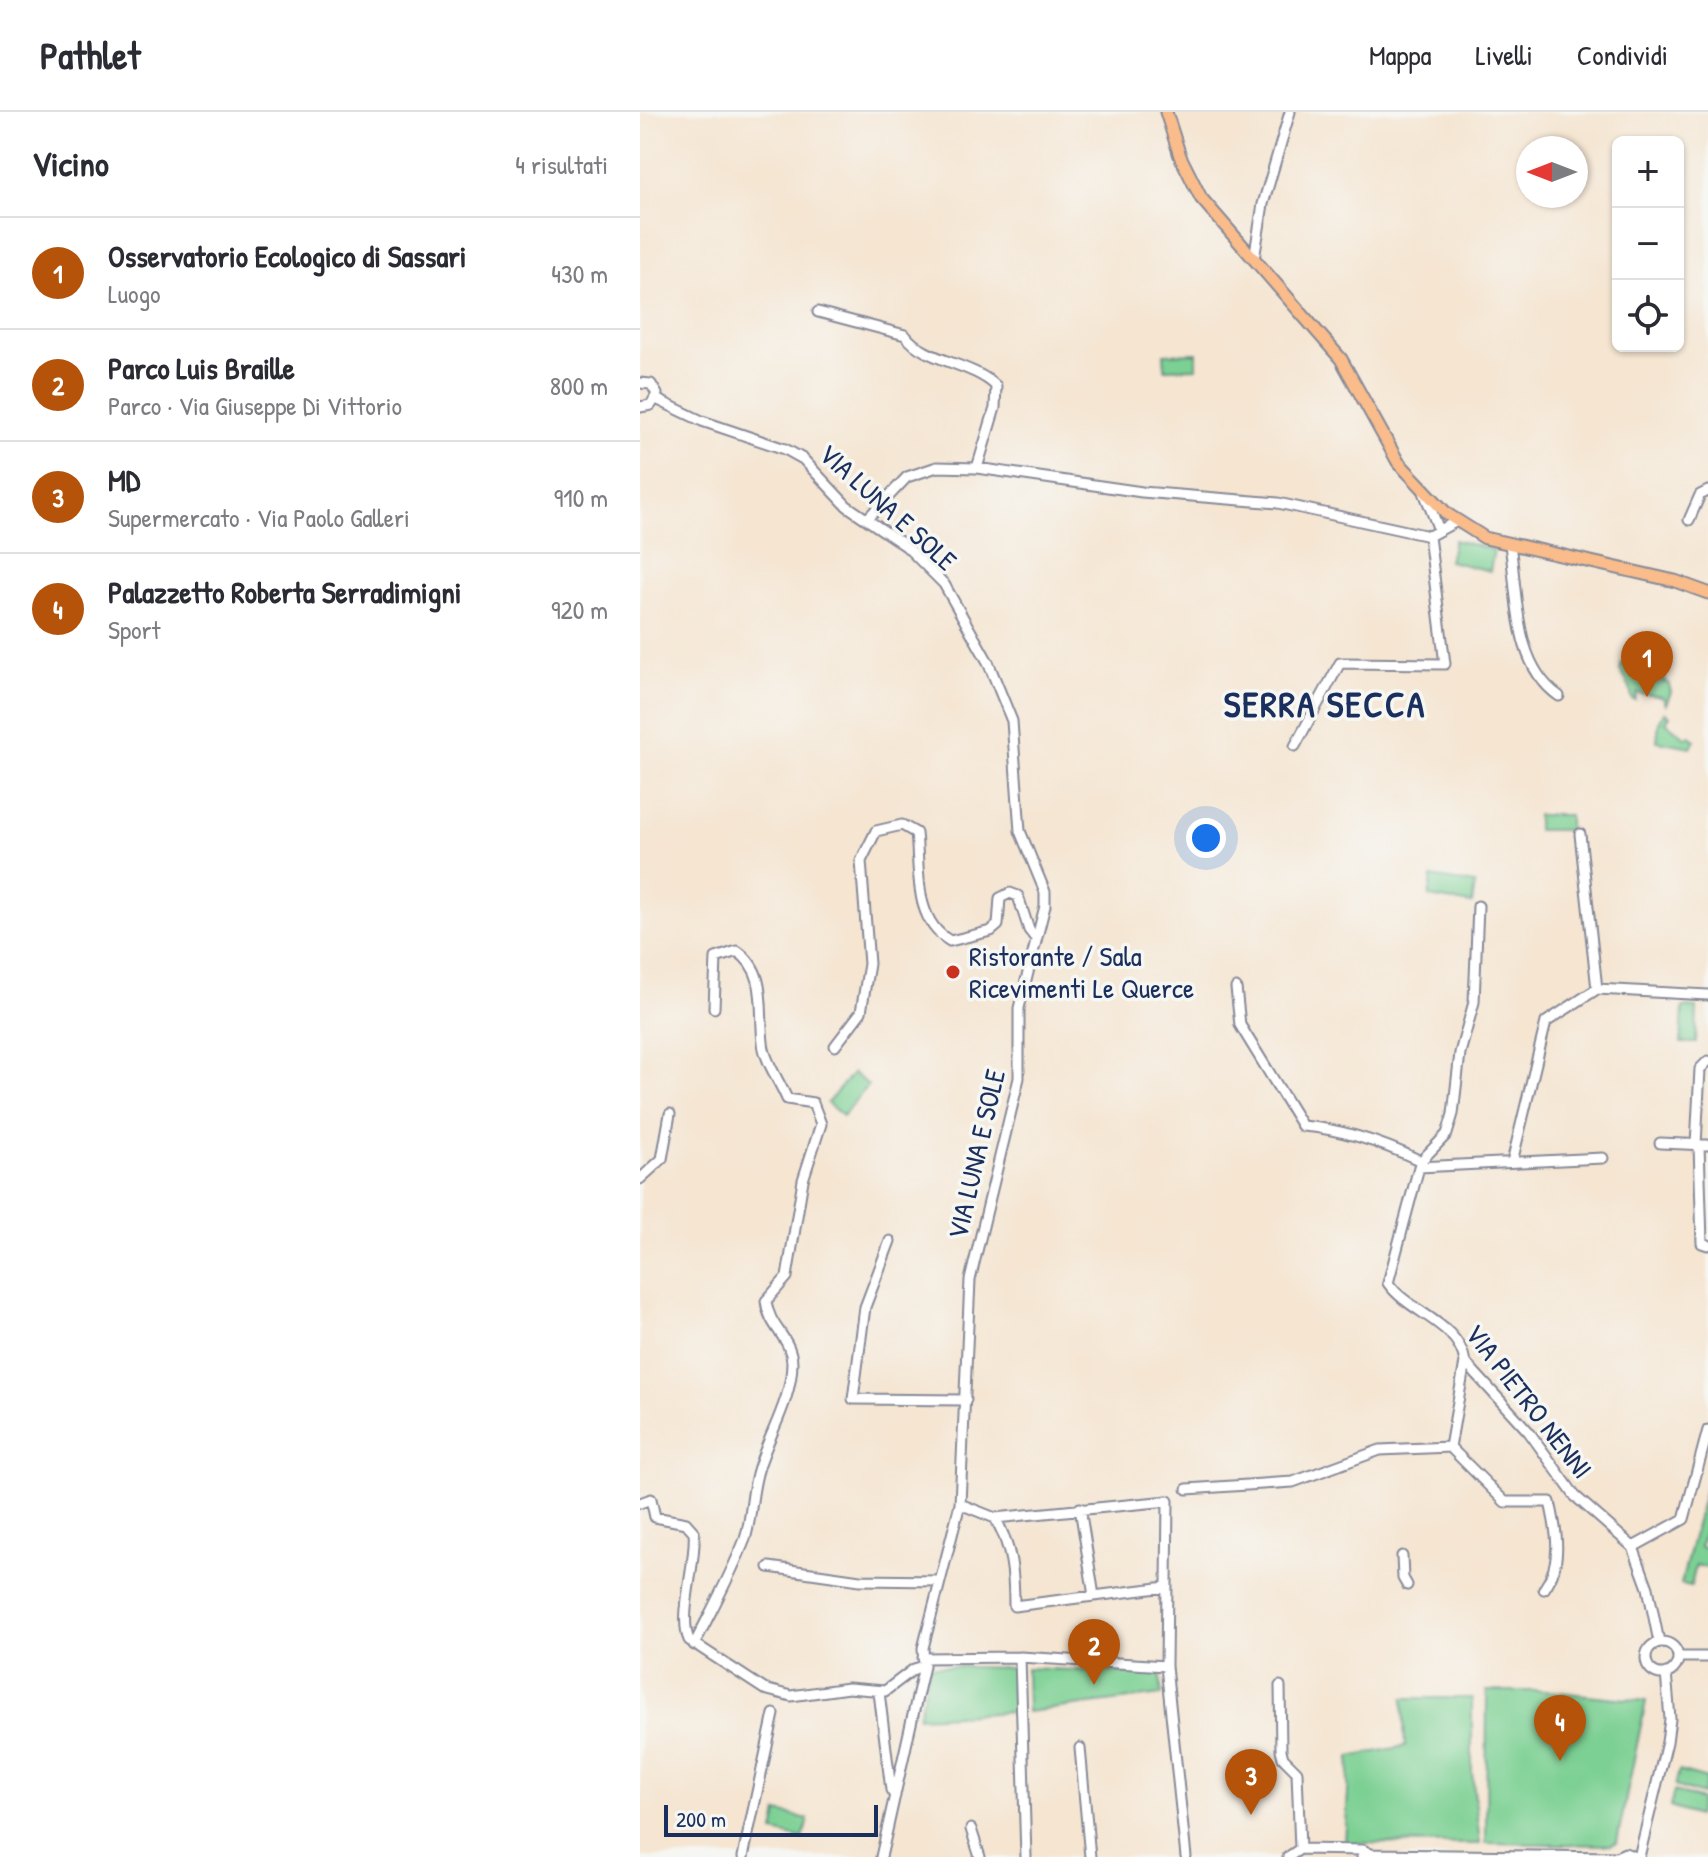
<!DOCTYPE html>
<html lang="it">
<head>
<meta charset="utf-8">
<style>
	:root { --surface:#fff; --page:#f7f7f7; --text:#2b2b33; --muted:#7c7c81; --line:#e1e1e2; --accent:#b45309 }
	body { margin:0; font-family:"Patrick Hand",sans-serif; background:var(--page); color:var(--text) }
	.controls { position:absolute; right:24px; top:24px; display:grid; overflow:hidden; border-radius:12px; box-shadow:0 2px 6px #0004 }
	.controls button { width:72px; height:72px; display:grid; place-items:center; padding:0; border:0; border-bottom:2px solid var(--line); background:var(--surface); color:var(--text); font:40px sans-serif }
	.compass { position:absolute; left:876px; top:24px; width:72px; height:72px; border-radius:50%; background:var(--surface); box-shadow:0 2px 6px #0004; rotate:270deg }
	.scale { position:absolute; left:24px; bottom:20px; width:214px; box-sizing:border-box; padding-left:8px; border:4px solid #1b2f5e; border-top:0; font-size:22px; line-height:28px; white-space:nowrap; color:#1b2f5e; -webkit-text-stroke:6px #f6f6f2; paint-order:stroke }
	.you { position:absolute; left:566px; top:726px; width:28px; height:28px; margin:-20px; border:6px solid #fff; border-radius:50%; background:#1a73e8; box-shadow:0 0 0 12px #1a73e833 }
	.badge { display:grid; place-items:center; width:52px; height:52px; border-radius:50%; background:var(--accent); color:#fff; font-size:26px; font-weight:700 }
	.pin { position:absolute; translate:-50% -66px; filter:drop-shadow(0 2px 4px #0008) }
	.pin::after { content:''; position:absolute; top:42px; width:28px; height:24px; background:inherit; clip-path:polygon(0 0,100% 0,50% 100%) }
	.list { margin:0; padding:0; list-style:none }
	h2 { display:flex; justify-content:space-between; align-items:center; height:104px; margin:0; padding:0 32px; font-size:34px }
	h2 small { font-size:26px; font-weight:400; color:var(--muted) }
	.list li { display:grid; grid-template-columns:52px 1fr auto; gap:24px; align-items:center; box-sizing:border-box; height:112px; padding:0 32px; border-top:2px solid var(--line) }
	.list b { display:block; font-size:30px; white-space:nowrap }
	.list p { margin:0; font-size:26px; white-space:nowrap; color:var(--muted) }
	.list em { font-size:26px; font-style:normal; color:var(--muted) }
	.icon { flex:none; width:44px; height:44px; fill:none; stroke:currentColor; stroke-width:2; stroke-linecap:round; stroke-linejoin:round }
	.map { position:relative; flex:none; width:1068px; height:1745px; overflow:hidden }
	header { display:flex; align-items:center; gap:48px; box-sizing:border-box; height:112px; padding:0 40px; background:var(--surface); border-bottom:2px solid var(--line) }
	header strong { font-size:38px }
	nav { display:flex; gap:44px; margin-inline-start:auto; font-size:28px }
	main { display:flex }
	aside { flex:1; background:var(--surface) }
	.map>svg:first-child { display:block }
	.green { fill:#7bd093; stroke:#4b8078; stroke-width:2 }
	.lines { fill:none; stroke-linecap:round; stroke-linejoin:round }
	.minor-casing { stroke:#888a98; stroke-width:13 }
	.major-casing { stroke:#888a98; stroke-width:15 }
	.minor { stroke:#fff; stroke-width:9 }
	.major { stroke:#f9bc8a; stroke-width:11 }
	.poi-dot { fill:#c8321e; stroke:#f6f6f2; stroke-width:3 }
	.labels { text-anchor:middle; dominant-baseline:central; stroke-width:7; stroke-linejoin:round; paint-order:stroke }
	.street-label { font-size:28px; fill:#1b2f5e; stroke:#f6f6f2 }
	.poi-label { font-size:28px; fill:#1b2f5e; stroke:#f6f6f2; text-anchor:start }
	.district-label { font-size:36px; font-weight:bold; letter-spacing:2px; fill:#1b2f5e; stroke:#f6f6f2 }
</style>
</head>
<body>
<header>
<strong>Pathlet</strong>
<nav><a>Mappa</a><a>Livelli</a><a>Condividi</a></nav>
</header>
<main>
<aside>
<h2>Vicino<small>4 risultati</small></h2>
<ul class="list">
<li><span class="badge">1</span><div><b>Osservatorio Ecologico di Sassari</b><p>Luogo</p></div><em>430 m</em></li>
<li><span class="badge">2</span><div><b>Parco Luis Braille</b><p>Parco · Via Giuseppe Di Vittorio</p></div><em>800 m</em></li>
<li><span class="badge">3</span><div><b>MD</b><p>Supermercato · Via Paolo Galleri</p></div><em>910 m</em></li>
<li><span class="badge">4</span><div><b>Palazzetto Roberta Serradimigni</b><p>Sport</p></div><em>920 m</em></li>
</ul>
</aside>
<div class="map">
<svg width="1068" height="1745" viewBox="0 0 1068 1745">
	<rect width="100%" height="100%" fill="#f6f6f2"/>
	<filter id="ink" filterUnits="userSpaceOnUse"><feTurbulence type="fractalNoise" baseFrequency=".0125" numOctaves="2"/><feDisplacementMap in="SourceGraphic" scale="16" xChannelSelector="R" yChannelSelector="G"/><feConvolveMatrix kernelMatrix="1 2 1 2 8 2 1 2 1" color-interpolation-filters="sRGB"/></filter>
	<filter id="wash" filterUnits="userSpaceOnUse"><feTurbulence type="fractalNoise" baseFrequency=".006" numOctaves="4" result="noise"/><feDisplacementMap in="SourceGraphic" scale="32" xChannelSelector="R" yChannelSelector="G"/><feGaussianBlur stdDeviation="1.8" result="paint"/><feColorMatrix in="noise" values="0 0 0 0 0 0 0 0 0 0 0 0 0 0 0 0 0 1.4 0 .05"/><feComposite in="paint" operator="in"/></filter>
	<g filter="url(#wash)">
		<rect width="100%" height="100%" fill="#f5e5d1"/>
		<path class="green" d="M557,241v15l-32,1 -1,-15z
			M814,428l40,10 -4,21 -41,-10z
			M982,551l36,21 3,-5h4l-2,4 5,-1 3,10 -5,12 -3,-7 -26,-4 -2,7 -3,-1 -2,-12 -10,-17z
			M1024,600l6,4 -4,6 20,16 3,-2 6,4 -4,7 -34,-6 2,-19z
			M897,703h32v15h-32z
			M792,765l43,7 -3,20 -43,-7z
			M1043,895l14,1 -1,35h-15z
			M213,961l15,12 -25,31 -16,-13z
			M1068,1365v50h-3l-5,20 8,2v19l-12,-3 -5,21 -10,-2z
			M290,1554l82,2 1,44 -95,5z
			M386,1556l134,6 2,21 -135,17z
			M847,1579h60l99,10 -29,141 -6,3 -125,-2z
			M763,1586h69v74l8,72 -135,-1 5,-86 55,-11z
			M1039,1659l28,8 -5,16 -27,-9z
			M1034,1679l27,9 -4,16 -27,-9z
			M138,1700l30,7 -5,20 -29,-7z"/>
	</g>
	<g filter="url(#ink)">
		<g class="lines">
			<defs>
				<path id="minor" d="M614,147l9,-55 27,-92
					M178,200l87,23c20,27 66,27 91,51l-1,22 -18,60
					M0,271l11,1 6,10 -6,11 -11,2
					M16,287l46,22 83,28 18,10 44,47 59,40 38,38 44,78 24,59 8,110 25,61v14l-26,102v70l-49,202 -10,224 -37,144 1,18 -43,191
					M784,380l15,38
					M227,407l40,-42 30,-10 40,1 165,24 136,11 151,33 28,-15
					M1049,408l11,-25 8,-4
					M870,433c8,50 3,119 49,151
					M655,634l45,-83 105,1 -16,-128
					M940,722l17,155
					M596,876l4,37 62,101c42,3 81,17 119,35l-2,6
					M195,934l26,-34 8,-48 -8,-103 15,-30 26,-6 14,8c4,37 -3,87 34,108l41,-10 7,-6 2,-27 10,-5 8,3 11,34 7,9
					M1020,1031l48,2
					M1056,1033l4,-76 8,-8
					M1059,1033l3,98 6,2
					M781,1049l26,-27 6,-20 7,-61 14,-51 4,-96
					M872,1050l34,-140 51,-33 111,6
					M779,1055l-31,116c21,30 71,40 77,79l64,70 46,64 58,51 15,41 11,54
					M779,1055l184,-9
					M0,1067l22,-20 8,-45
					M250,1129l-25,66 -12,92 113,1
					M810,1335l55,55h45c7,30 13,61 -6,87
					M547,1377l106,-7 87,-32 70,-3 15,-85
					M0,1391l11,-4 4,18 31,6 8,9c3,30 -16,83 -5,108l75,49 27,7 57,-8 37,3 29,-22 10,-3
					M320,1392l35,14 173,-17 -2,165 20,191
					M440,1396l14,88
					M355,1406c17,29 19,56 19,88l152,-19
					M993,1435l51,-28 24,-89
					M762,1444l1,22 4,7
					M129,1455l91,13 79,1
					M1006 1546a16 16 0 1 1 32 0a16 16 0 1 1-32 0Z
					M54,1533c17,-34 37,-70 51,-106 7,-21 6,-49 14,-72 11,-35 33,-68 33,-105 -1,-25 -23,-34 -26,-61l21,-24 16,-97 18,-56 -8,-21 -26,-4c-7,-17 -23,-39 -24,-57 -4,-33 5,-70 -26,-91l-21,7 -2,50
					M380,1545l6,200
					M1038,1545h30
					M283,1546l97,-1 146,9
					M640,1574l1,64 2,8 14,14 3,77
					M239,1580l12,98 4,6
					M440,1636l10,109
					M331,1717l9,28
					M103,1745l31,-143
					M648,1745l12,-8 63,1 8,4
					M722,1745l9,-3 245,3
					M976,1745l9,-4 10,4
					M999,1745l28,-115 3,-23 -4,-46"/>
				<path id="major" d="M526,0l14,44 21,42 140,161 57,103 49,52 38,24 190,43 33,12"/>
			</defs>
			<use href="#minor" class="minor-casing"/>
			<use href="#major" class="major-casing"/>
			<use href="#minor" class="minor"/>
			<use href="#major" class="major"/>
		</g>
	</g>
	<circle class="poi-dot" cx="313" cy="860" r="8"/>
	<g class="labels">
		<g class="street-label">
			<text transform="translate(248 395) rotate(42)">VIA LUNA E SOLE</text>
			<text transform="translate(336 1042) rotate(-77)">VIA LUNA E SOLE</text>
			<text transform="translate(889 1289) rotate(52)">VIA PIETRO NENNI</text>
		</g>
		<g class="poi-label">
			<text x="329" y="844">Ristorante / Sala<tspan x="329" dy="32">Ricevimenti Le Querce</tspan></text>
		</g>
		<g class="district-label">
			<text x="685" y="591">SERRA SECCA</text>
		</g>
	</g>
</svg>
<div class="controls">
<button>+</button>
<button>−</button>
<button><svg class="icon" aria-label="locate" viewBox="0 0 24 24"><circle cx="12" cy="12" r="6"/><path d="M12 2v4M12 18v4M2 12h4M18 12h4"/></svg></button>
</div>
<svg class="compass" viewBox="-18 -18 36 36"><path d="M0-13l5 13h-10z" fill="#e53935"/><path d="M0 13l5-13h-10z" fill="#7c7c81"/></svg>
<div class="scale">200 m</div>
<div class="you"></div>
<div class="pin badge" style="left:1007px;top:585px">1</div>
<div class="pin badge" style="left:454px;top:1573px">2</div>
<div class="pin badge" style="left:611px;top:1703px">3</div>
<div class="pin badge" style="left:920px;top:1649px">4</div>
</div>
</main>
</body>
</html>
